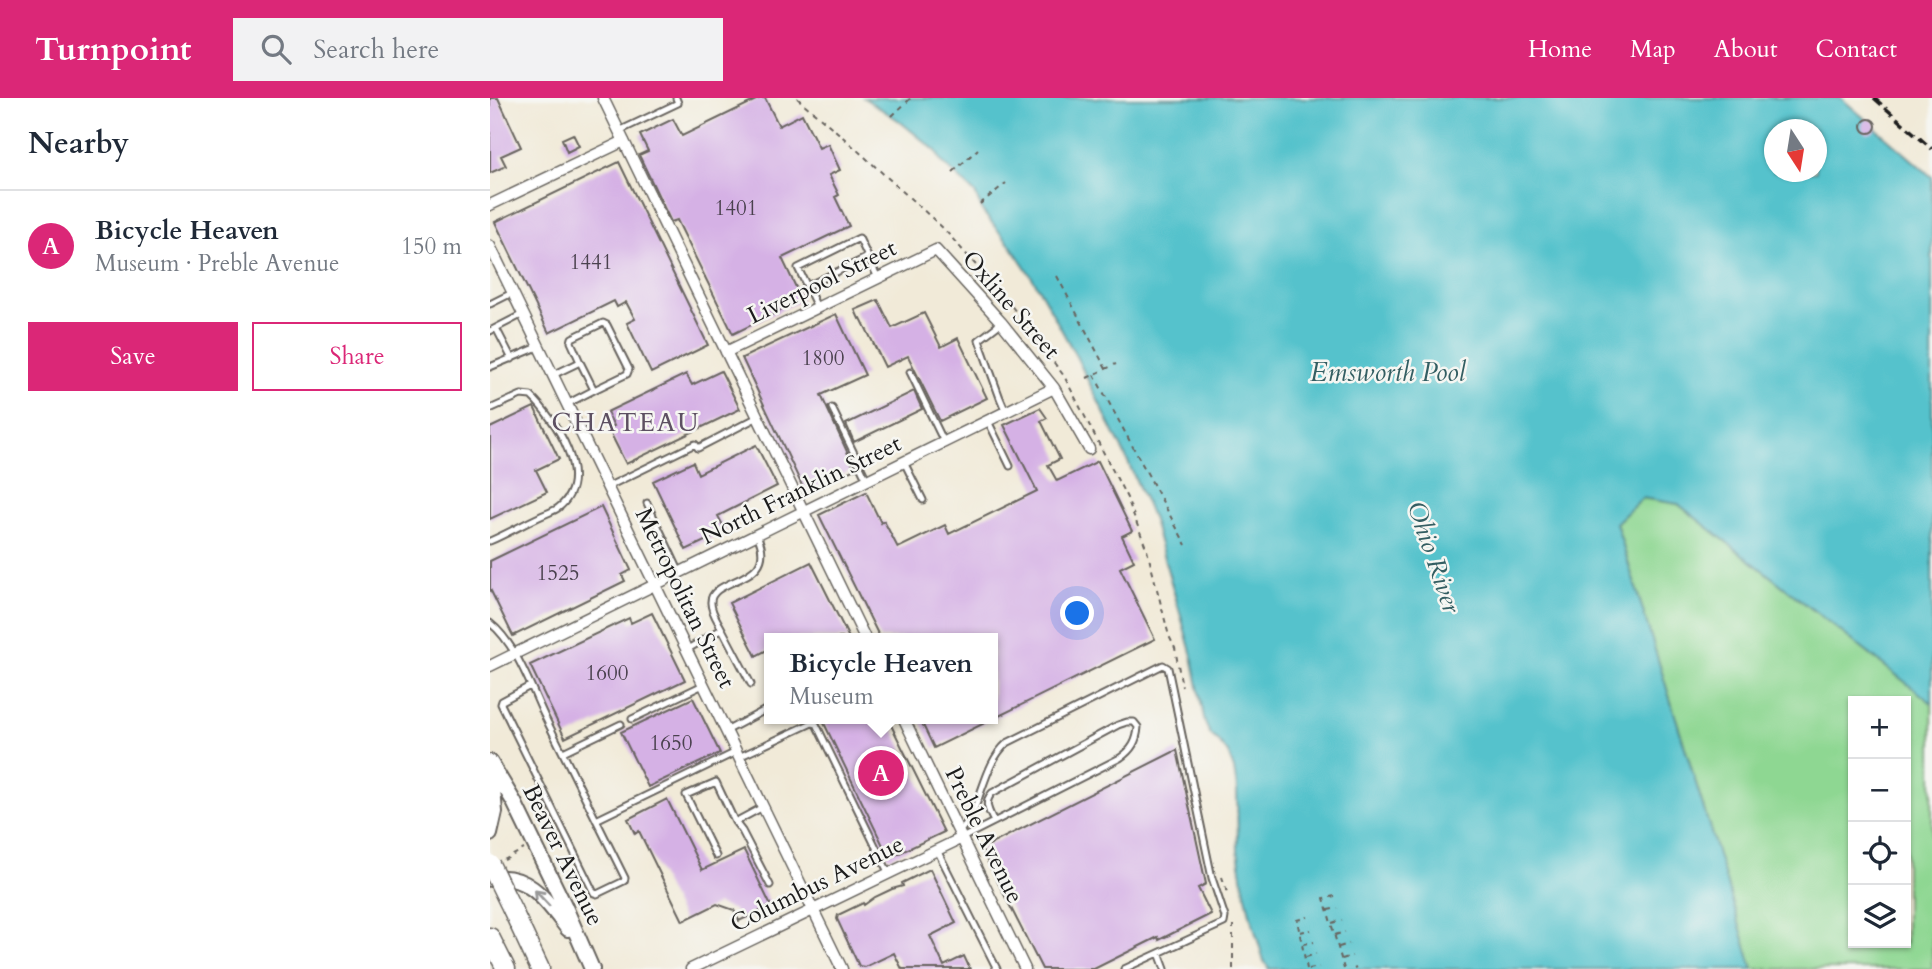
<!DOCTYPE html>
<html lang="en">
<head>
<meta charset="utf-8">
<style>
	:root { --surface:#fff; --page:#f2f2f3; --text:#1f2937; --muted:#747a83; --line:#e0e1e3; --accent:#db2777 }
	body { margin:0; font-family:Cardo,serif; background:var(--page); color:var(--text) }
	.controls { position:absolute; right:21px; bottom:21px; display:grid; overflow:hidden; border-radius:0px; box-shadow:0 2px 5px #0004 }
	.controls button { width:63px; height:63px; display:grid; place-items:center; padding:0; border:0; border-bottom:2px solid var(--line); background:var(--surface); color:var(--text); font:35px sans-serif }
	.compass { position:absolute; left:1274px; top:21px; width:63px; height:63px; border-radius:50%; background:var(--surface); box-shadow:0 2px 5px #0004; rotate:168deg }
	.you { position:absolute; left:588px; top:516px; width:24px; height:24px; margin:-18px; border:5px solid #fff; border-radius:50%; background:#1a73e8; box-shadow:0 0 0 10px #1a73e833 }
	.badge { display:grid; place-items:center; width:46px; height:46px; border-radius:50%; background:var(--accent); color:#fff; font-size:23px; font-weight:700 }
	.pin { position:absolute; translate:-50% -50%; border:4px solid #fff; box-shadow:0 2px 7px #0006 }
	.popup { position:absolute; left:274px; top:535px; width:234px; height:91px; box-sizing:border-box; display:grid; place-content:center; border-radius:0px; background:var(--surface); filter:drop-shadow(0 2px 5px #0005); font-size:23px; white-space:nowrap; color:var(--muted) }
	.popup b { font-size:26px; color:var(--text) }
	.popup::after { content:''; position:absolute; left:50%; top:100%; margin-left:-14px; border:14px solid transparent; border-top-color:var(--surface) }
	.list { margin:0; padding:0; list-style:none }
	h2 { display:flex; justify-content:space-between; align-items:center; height:91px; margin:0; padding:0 28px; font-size:30px }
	h2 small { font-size:23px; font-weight:400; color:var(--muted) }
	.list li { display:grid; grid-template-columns:46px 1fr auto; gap:21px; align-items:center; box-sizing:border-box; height:112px; padding:0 28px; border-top:2px solid var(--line) }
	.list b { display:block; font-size:26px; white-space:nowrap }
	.list p { margin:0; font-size:23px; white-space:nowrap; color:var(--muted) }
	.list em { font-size:23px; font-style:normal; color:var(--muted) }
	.actions { display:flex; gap:14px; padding:21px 28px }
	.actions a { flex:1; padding:16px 0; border:2px solid var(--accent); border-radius:0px; text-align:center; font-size:24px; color:var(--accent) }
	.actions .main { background:var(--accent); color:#fff }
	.icon { flex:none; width:38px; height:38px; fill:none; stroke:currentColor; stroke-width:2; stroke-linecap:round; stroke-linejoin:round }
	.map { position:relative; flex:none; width:1442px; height:871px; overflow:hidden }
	header { display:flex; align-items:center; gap:42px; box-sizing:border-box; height:98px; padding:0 35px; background:var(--accent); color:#fff }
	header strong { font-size:33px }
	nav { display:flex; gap:38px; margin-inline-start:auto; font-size:24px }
	.search { width:490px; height:63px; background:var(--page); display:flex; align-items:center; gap:18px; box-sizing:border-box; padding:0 24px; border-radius:0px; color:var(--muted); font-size:26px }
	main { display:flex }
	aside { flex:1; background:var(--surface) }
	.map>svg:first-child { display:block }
	.green { fill:#8ed792; stroke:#557a57; stroke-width:2; fill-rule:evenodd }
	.water { fill:#55c2cc; stroke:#386f74; stroke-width:2; fill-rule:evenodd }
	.building { fill:#d5b1e5 }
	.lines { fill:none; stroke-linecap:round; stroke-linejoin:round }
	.service-casing { stroke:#67645e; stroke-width:9 }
	.minor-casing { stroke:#67645e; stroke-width:13 }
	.secondary-casing { stroke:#67645e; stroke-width:18 }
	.motorway-casing { stroke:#67645e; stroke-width:21 }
	.path { stroke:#67645e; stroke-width:2; stroke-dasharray:5 5; stroke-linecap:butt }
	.service { stroke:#fff; stroke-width:5 }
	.minor { stroke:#fff; stroke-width:10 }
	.secondary { stroke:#fff; stroke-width:14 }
	.motorway { stroke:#fff; stroke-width:18 }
	.rail { stroke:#1c1c1c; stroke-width:3.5; stroke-dasharray:10 5; stroke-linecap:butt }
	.motorway-bridge-casing { stroke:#67645e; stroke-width:21; stroke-linecap:butt }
	.motorway-bridge { stroke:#fff; stroke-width:18 }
	.oneway { stroke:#999 }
	.labels { text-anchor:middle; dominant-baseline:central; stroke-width:5; stroke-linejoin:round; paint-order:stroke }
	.number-label { font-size:21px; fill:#4a414e }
	.street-label { font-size:24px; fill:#1c1c1c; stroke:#f6f6f2 }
	.water-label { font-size:26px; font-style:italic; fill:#335e62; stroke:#f6f6f2 }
	.neighbourhood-label { font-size:26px; letter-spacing:2px; fill:#5d5062; stroke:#f6f6f2 }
</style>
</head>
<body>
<header>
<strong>Turnpoint</strong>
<div class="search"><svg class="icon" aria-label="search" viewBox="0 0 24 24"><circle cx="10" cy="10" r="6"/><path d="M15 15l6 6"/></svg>Search here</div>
<nav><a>Home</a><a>Map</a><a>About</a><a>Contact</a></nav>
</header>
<main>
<aside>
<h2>Nearby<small></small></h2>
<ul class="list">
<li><span class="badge">A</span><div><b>Bicycle Heaven</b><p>Museum · Preble Avenue</p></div><em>150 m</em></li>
</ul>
<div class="actions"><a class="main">Save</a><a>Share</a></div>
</aside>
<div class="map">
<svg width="1442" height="871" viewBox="0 0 1442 871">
	<rect width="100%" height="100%" fill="#f6f6f2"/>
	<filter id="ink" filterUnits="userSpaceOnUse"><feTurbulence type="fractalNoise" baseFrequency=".0143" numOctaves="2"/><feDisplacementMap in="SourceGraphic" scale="14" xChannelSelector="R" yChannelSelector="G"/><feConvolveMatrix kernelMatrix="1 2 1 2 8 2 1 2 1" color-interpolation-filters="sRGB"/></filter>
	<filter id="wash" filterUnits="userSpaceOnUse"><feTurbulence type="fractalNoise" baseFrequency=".00686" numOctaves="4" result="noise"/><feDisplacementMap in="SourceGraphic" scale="28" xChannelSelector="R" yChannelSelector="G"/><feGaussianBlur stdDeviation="1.57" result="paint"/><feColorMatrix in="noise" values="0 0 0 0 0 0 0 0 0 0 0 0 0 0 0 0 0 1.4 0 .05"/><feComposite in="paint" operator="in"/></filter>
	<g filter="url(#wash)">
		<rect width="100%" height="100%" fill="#f1ead8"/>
		<path class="green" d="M1152,400l36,6 254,199v266h-179l-137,-446zM1363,603h53v242h-53z"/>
		<path class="water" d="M374,0h977l91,79v526l-254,-199 -36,-6 -26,25 137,446h-484l-5,-8 -14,-47 -7,-31 -5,-32 -1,-63 -3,-19 -6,-16 -9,-11 -9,-8 -5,-11 -13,-67 -10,-36 -30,-103 -27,-62 -49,-99 -41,-74 -24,-36 -28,-34 -8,-19 -34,-32 -5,-10 -38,-31zM1284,32h42v42h-42z"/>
		<g id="blocks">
			<path class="building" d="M0,0h8l23,49 -20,9 5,10 -16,7z
				M270,0h5l14,28 23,-12 17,34 9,-4 12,26 -11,5 10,20 -4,2 14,29 -67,32 20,42 -69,34 -56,-114 -6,2 -32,-67 9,-4 -8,-16 33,-16 9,17z
				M1372 28a7 7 0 1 1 14 0a7 7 0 1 1-14 0Z
				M83,36l6,12 -12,6 -5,-13z
				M129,64l89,183 -57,28 -24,-50 8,-4 -9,-17 -9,5 -3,-6 -65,32 -54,-111z
				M388,202l14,28 32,-15 17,34 17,-9 29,60 -47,23 -32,-65 -23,11 -24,-49 -2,1 -4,-9z
				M346,216l29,61 -44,20 34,74 -50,23 -63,-134z
				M231,273l19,38 -114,55 -18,-36 6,-2 -7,-14 79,-38 6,11z
				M424,293l8,18 -68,33 -8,-18z
				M44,309l25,52 -23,11 11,22 -57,27v-91z
				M550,310l7,10 -6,3 19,38 -12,6 9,16 41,-20 34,70 -10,5 12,25 -14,7 35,71 -221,109 -14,-29h73v-81h-113l-61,-123 47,-23 15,31 3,-2 14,27 47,-23 4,9 88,-43 -33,-66z
				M266,347l21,41 -59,30 8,15 -40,19 -33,-69 40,-19 5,12z
				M111,409l30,63 -9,5 3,6 -112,55 -23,-47v-28z
				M321,464l38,76h-80v11l-13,7 -27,-53z
				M162,515l33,67 -120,58 -35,-73 99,-47 2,5z
				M203,600l27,55 -72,34 -27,-55z
				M332,621h66l56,113 -55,26z
				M687,652l29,134 -8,4 13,26 -52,26 -1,-3 -64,32h-52l-61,-120z
				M177,701l35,71 42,-20 27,56 -32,15 -5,-11 -17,-6 -34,17 -44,-90 -4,3 -7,-15z
				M440,771l26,54 -26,13 14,30 20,-10 6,13h-68l-8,-16 -29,14 -6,-1 -22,-47 1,-4 25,-12 1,2 11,-8 17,-8 11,-3 -1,-3z"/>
		</g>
	</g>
	<g filter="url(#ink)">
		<use href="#blocks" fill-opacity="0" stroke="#67645e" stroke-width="2"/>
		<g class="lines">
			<defs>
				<path id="service" d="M129,33l59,-28 -2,-5
					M317,188l61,-29
					M0,206l22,-11
					M327,209l-19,-39 61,-30 19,40
					M511,225l-22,17 21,58 6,14
					M6,230l16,31
					M0,233l33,-17
					M0,269l48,-20
					M420,274l34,70
					M63,277l27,-13 14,28 33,-16 2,-5 -22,-44 -4,-2 -31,15 -1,4 9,20
					M77,306l27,-14
					M342,310l35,72
					M0,311l31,-14 10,1c24,23 65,83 27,112 -6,4 -13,6 -19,9 -17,8 -33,17 -49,24
					M498,323l22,45
					M414,364l19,38
					M117,389l88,-43 3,4 60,-31
					M157,405l33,70
					M0,525c25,19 41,64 54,92 27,54 54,109 81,163l-1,3 -27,13 -3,-1 -93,-189 1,-3 28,-15
					M232,531c-4,-8 -11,-17 -11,-26 -2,-27 70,-18 46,-68
					M196,552l36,-21 29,55
					M142,621l71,-34
					M236,633l43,-23
					M73,654l58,-28
					M249,659l73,-34 4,1 72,148
					M106,722l140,-68
					M245,724l7,9 28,54
					M469,733c23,-18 22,-65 48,-88l156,-78 5,3 44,210 13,39 -1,6 -100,46
					M472,740l158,-80c12,-8 17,-17 18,-31l-4,-5h-7l-9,3 -126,68c-9,10 -3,18 2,29
					M447,752l60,119
					M226,758l-30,-61 30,-13 19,40 28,-15
					M669,855l6,16"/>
				<path id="minor" d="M113,0l262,540
					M0,107l134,-64
					M0,148l352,723
					M236,254l210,-102 65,72 53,66 35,61
					M0,568l564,-278
					M414,621l121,250
					M201,871l271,-131"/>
				<path id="secondary" d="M0,664l24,40 51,105 27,62
					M0,736l5,-22 -4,-44
					M0,781c38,-8 58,24 78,50"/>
				<path id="motorway" d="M22,811l28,60
					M0,839l16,32"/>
			</defs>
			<use href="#service" class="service-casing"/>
			<use href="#minor" class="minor-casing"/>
			<use href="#secondary" class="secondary-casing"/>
			<use href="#motorway" class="motorway-casing"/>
			<path class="path" d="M307,0l38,32 108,98 64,72 57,76 63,122 20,52 22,86 6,12 7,39
				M402,18l19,-18
				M463,74l25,-23
				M490,106l26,-21
				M567,178l49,93
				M604,277l92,170
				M597,280l29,-14
				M14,762l20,-11
				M732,779l5,15
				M845,798l-11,2 20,71
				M838,812l10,-2
				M842,825l10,-3
				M810,834l11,-2
				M845,837l10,-3
				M813,846l11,-2
				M849,849l10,-3
				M816,859l10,-3
				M852,861l10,-3
				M743,871v-44
				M817,871l-10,-49 11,-3
				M819,871l10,-2
				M864,871l2,-1"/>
			<use href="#service" class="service"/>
			<use href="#minor" class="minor"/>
			<use href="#secondary" class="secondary"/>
			<use href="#motorway" class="motorway"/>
			<path class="rail" d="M1384,0l58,51"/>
			<defs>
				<path id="motorway-bridge" d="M0,766l22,45"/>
			</defs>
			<use href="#motorway-bridge" class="motorway-bridge-casing"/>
			<use href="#motorway-bridge" class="motorway-bridge"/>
		</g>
		<defs><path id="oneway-shaft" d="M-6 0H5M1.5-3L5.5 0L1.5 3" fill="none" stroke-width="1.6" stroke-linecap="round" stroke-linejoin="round" transform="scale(1.75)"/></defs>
		<use class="oneway" href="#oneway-shaft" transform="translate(52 800) rotate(-133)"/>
	</g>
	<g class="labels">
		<g class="number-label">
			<text x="246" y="110">1401</text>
			<text x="101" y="164">1441</text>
			<text x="333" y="260">1800</text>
			<text x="68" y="475">1525</text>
			<text x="117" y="575">1600</text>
			<text x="181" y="645">1650</text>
		</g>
		<g class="street-label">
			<text transform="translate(332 184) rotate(-26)">Liverpool Street</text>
			<text transform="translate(521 207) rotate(49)">Oxline Street</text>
			<text transform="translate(311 392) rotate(-26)">North Franklin Street</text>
			<text transform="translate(195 500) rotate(64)">Metropolitan Street</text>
			<text transform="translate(494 737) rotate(64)">Preble Avenue</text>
			<text transform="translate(73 757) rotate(64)">Beaver Avenue</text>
			<text transform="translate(327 786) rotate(-26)">Columbus Avenue</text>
		</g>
		<g class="water-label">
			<text x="898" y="274">Emsworth Pool</text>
			<text transform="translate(944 459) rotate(71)">Ohio River</text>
		</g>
		<g class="neighbourhood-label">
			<text x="136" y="324">CHATEAU</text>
		</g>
	</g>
</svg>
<div class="controls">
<button>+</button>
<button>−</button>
<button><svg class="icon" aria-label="locate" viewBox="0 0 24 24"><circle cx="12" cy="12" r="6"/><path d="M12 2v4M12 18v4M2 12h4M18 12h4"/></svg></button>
<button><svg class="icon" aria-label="layers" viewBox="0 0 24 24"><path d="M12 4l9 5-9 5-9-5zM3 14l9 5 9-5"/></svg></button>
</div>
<svg class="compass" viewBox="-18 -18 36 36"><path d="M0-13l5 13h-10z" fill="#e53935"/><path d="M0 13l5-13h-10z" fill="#747a83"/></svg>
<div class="you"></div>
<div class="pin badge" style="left:391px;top:675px">A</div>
<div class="popup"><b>Bicycle Heaven</b>Museum</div>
</div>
</main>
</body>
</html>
